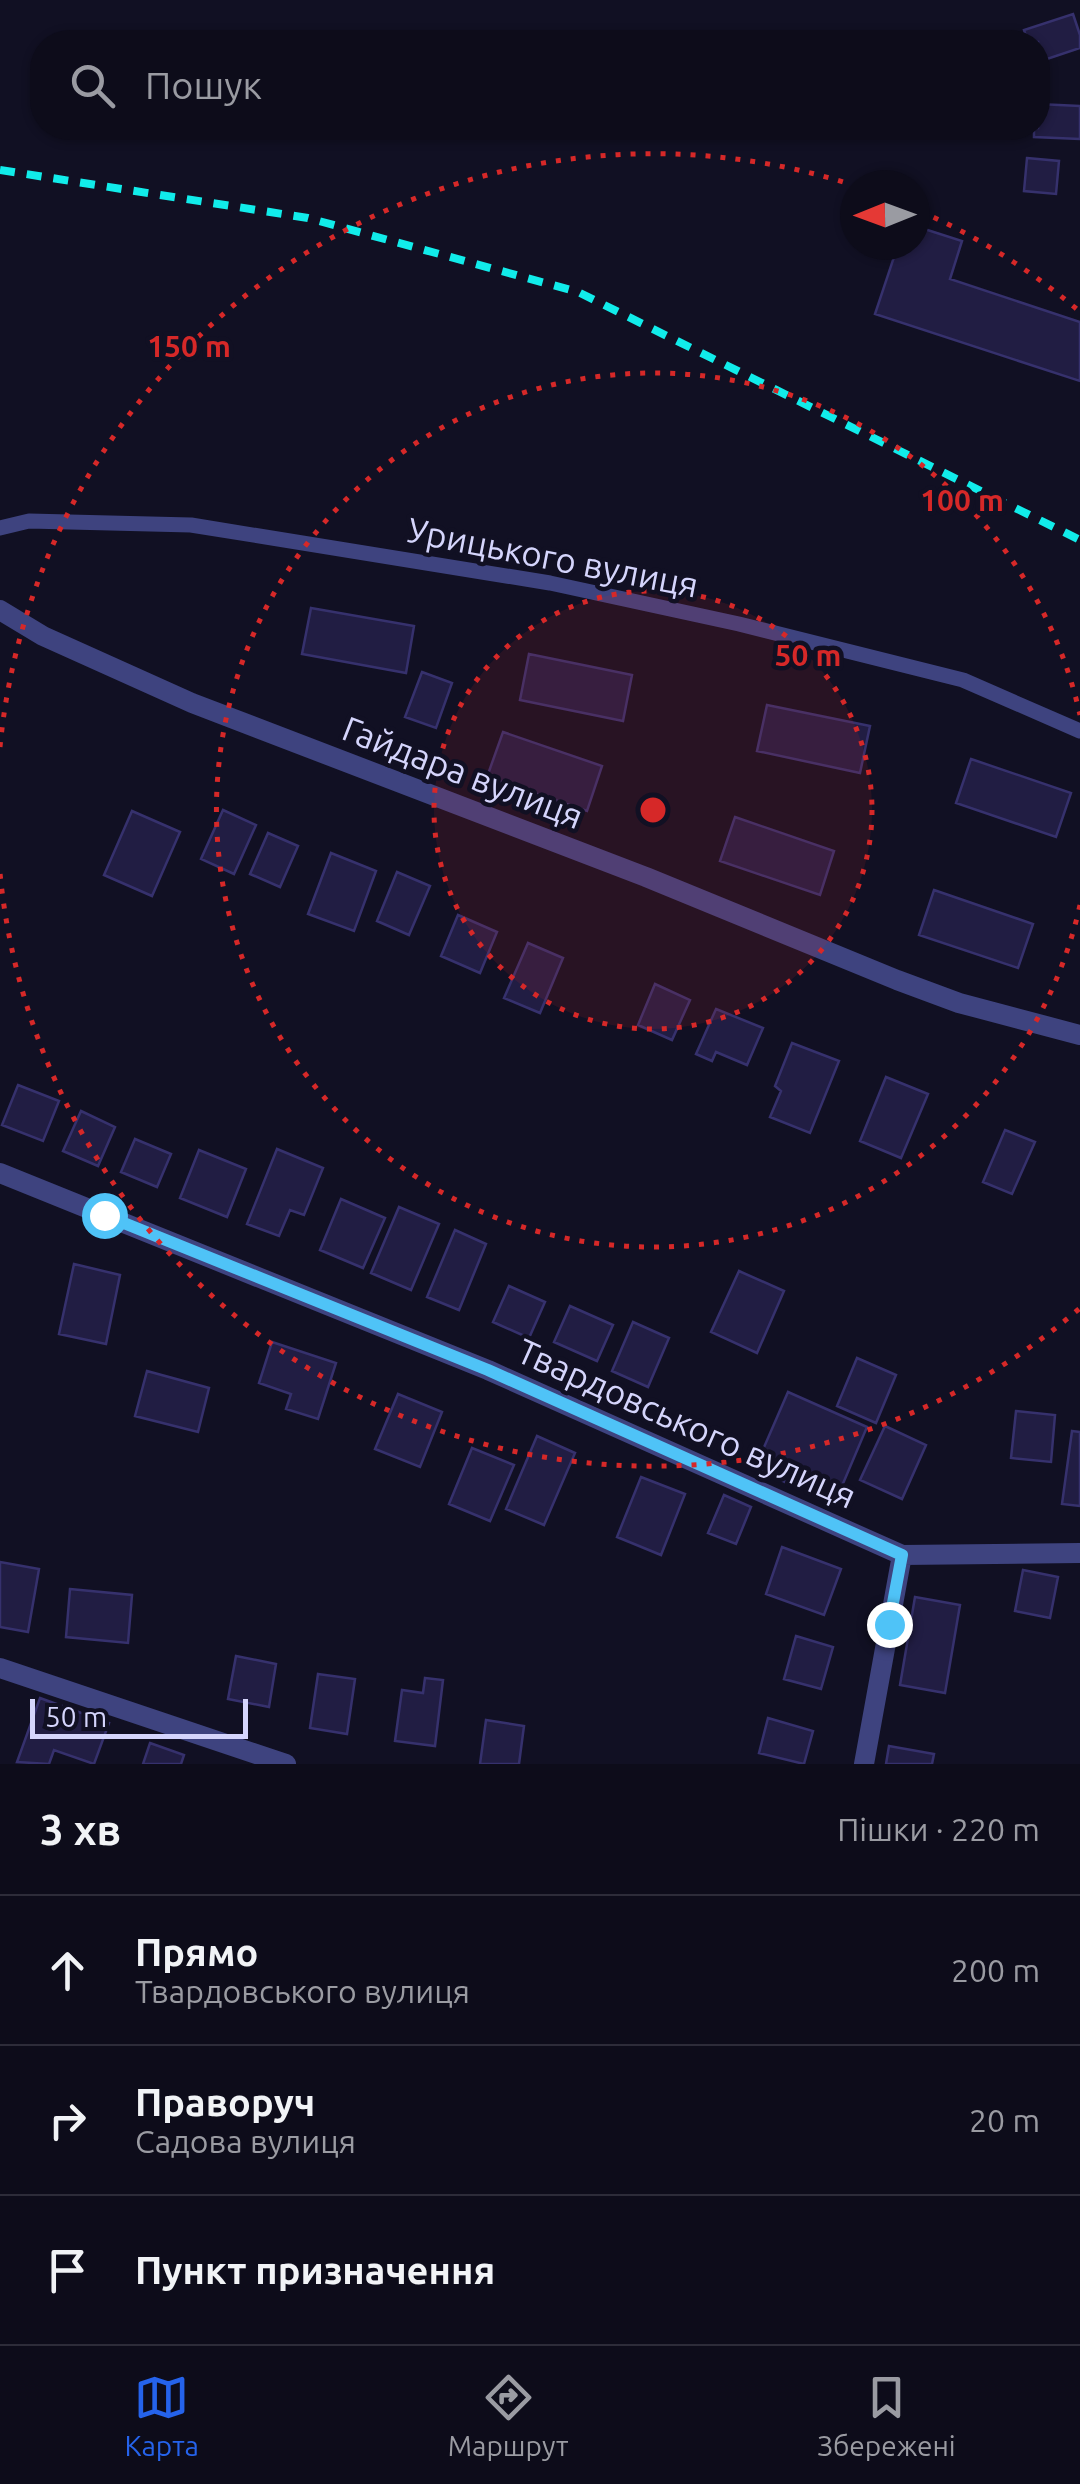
<!DOCTYPE html>
<html lang="uk">
<head>
<meta charset="utf-8">
<style>
	:root { --surface:#0d0c1a; --page:#1b1a27; --text:#f1f3f6; --muted:#9a9ba2; --line:#2d2c39; --accent:#2563eb }
	body { margin:0; font-family:Ubuntu,sans-serif; background:var(--page); color:var(--text) }
	.compass { position:absolute; left:840px; top:170px; width:90px; height:90px; border-radius:50%; background:var(--surface); box-shadow:0 2px 8px #0004; rotate:269deg }
	.scale { position:absolute; left:30px; bottom:25px; width:218px; box-sizing:border-box; padding-left:10px; border:5px solid #d5d5fc; border-top:0; font-size:28px; line-height:35px; white-space:nowrap; color:#d5d5fc; -webkit-text-stroke:8px #111023; paint-order:stroke }
	.stop { position:absolute; width:30px; height:30px; margin:-22px; border:8px solid #4fc3f7; border-radius:50%; background:#fff }
	.stop.end { background:#4fc3f7; border-color:#fff; box-shadow:0 2px 10px #0008 }
	.list { margin:0; padding:0; list-style:none }
	h2 { display:flex; justify-content:space-between; align-items:center; height:130px; margin:0; padding:0 40px; font-size:42px }
	h2 small { font-size:32px; font-weight:400; color:var(--muted) }
	.list li { display:grid; grid-template-columns:65px 1fr auto; gap:30px; align-items:center; box-sizing:border-box; height:150px; padding:0 40px; border-top:2px solid var(--line) }
	.list b { display:block; font-size:38px; white-space:nowrap }
	.list p { margin:0; font-size:32px; white-space:nowrap; color:var(--muted) }
	.list em { font-size:32px; font-style:normal; color:var(--muted) }
	.icon { flex:none; width:55px; height:55px; fill:none; stroke:currentColor; stroke-width:2; stroke-linecap:round; stroke-linejoin:round }
	.map { position:relative; flex:none; width:1080px; height:1764px; overflow:hidden }
	.search { position:absolute; background:var(--surface); box-shadow:0 2px 8px #0004; left:30px; right:30px; top:30px; height:110px; display:flex; align-items:center; gap:25px; box-sizing:border-box; padding:0 35px; border-radius:40px; color:var(--muted); font-size:38px }
	.sheet { height:580px; background:var(--surface) }
	nav { display:flex; justify-content:space-around; align-items:center; box-sizing:border-box; height:140px; border-top:2px solid var(--line); background:var(--surface); font-size:28px; color:var(--muted) }
	nav a { display:grid; justify-items:center; gap:5px }
	nav .on { color:var(--accent) }
	.map>svg:first-child { display:block }
	.building { fill:#211d43; stroke:#36316d; stroke-width:2.5 }
	.lines { fill:none; stroke-linecap:round; stroke-linejoin:round }
	.lane { stroke:#3e437f; stroke-width:15 }
	.street { stroke:#3e437f; stroke-width:20 }
	.rail { stroke:#11ecea; stroke-width:8; stroke-dasharray:15 12; stroke-linecap:butt }
	.route { stroke:#4fc3f7; stroke-width:12 }
	.ring { fill:none; stroke:#d62828; stroke-width:5; stroke-dasharray:5 10 }
	.labels { text-anchor:middle; dominant-baseline:central; stroke-width:9; stroke-linejoin:round; paint-order:stroke }
	.street-label { font-size:35px; fill:#d5d5fc; stroke:#111023 }
	.centre { fill:#d62828; stroke:#111023; stroke-width:5 }
	.ring-label { font-size:30px; text-anchor:middle; font-weight:bold; fill:#d62828; stroke:#111023; stroke-width:9; stroke-linejoin:round; paint-order:stroke }
</style>
</head>
<body>
<div class="map">
<svg width="1080" height="1764" viewBox="0 0 1080 1764">
	<rect width="100%" height="100%" fill="#111023"/>
	<path class="building" d="M1073,14l7,21v13l-42,14v-20h-10l-4,-12z
		M1038,104l42,2v33l-46,-2v-9h4z
		M1027,158l32,3 -3,33 -32,-3z
		M915,226l47,15 -12,38 130,43v59l-205,-67 23,-69h17z
		M311,608l103,18 -8,47 -104,-19z
		M529,654l103,21 -9,46 -103,-21z
		M422,672l30,11 -16,45 -31,-11z
		M767,705l103,21 -10,47 -103,-22z
		M503,732l99,34 -15,45 -100,-34z
		M971,759l100,34 -15,44 -100,-34z
		M223,810l33,15 -22,49 -33,-15z
		M132,811l48,21 -28,64 -48,-21z
		M735,817l99,34 -14,44 -100,-34z
		M268,833l30,13 -18,41 -30,-13z
		M331,853l45,18 -22,60 -46,-17z
		M397,872l33,14 -21,49 -32,-14z
		M934,890l99,34 -15,44 -99,-33z
		M458,915l39,17 -17,41 -39,-17z
		M528,943l35,15 -23,55 -36,-15z
		M655,984l35,16 -18,40 -34,-15z
		M716,1009l47,19 -16,37 -31,-13 -4,9 -16,-7z
		M792,1043l47,18 -29,72 -40,-16 11,-26 -6,-5z
		M886,1077l42,17 -27,64 -41,-17z
		M18,1085l41,16 -16,40 -41,-16z
		M81,1111l34,16 -17,39 -35,-15z
		M1005,1130l30,12 -23,52 -29,-12z
		M135,1139l36,15 -14,33 -36,-15z
		M277,1149l46,19 -19,47 -14,-5 -11,26 -32,-12z
		M199,1150l47,19 -19,48 -47,-19z
		M341,1199l44,19 -22,50 -43,-18z
		M399,1207l40,17 -28,66 -40,-17z
		M455,1230l31,14 -27,66 -32,-13z
		M74,1264l46,11 -14,69 -47,-10z
		M739,1271l45,20 -27,62 -46,-21z
		M509,1286l36,16 -16,36 -36,-16z
		M570,1306l43,19 -16,36 -43,-19z
		M633,1322l36,16 -21,49 -36,-16z
		M272,1342l64,21 -18,56 -32,-10 5,-15 -32,-11z
		M857,1358l39,17 -20,48 -39,-17z
		M147,1371l62,17 -11,44 -63,-16z
		M788,1392l79,35 -28,66 -50,-22 -4,11 -30,-14z
		M398,1394l44,18 -22,55 -45,-18z
		M1016,1411l39,4 -4,47 -40,-4z
		M885,1426l41,19 -24,54 -42,-19z
		M1072,1431l8,1v74l-18,-2z
		M537,1436l38,17 -31,72 -38,-16z
		M472,1448l42,17 -24,56 -41,-17z
		M641,1477l44,17 -24,61 -44,-18z
		M724,1495l27,12 -15,37 -28,-11z
		M782,1547l59,22 -17,46 -58,-21z
		M0,1562l39,7 -11,63 -28,-5z
		M1023,1570l35,7 -8,41 -35,-7z
		M70,1589l62,6 -4,48 -62,-6z
		M915,1597l45,8 -15,88 -45,-8z
		M796,1636l37,11 -12,42 -37,-10z
		M236,1656l40,8 -7,43 -41,-8z
		M318,1674l37,5 -8,55 -37,-6z
		M425,1678l18,2 -8,66 -40,-5 7,-51 21,3z
		M40,1698l69,25 -15,41 -40,-14 -5,14 -32,-2z
		M768,1718l45,13 -9,33 -45,-11z
		M486,1720l38,6 -5,38h-39z
		M150,1743l34,12 -3,9h-38z
		M889,1746l45,8 -2,10h-46z"/>
	<g class="lines">
		<path class="lane" d="M0,528l29,-7 162,4 359,58 189,41 224,56 117,51"/>
		<path class="street" d="M0,610l43,26 149,67 454,174 251,103 62,23 121,32
			M0,1173l488,197 414,185
			M0,1668l286,96
			M864,1764l38,-209 178,-2"/>
		<path class="rail" d="M0,170l308,48 270,74 502,248"/>
	</g>
	<g class="lines">
		<path class="route" d="M104,1215l384,155 414,185 -13,69"/>
	</g>
	<circle cx="653" cy="810" r="219" fill="#d62828" fill-opacity=".12"/>
	<g class="ring">
		<circle cx="653" cy="810" r="219"/>
		<path d="M1080 905A437 437 0 1 1 1080 715"/>
		<path d="M1079 1309A656 656 0 0 1 0 873M0 747A656 656 0 0 1 850 184M920 211A656 656 0 0 1 1079 311"/>
	</g>
	<g class="labels">
		<g class="street-label">
			<text transform="translate(553 557) rotate(11)">Урицького вулиця</text>
			<text transform="translate(463 772) rotate(21)">Гайдара вулиця</text>
			<text transform="translate(687 1423) rotate(24)">Твардовського вулиця</text>
		</g>
	</g>
	<circle cx="653" cy="810" r="15" class="centre"/>
	<g class="ring-label">
		<text x="189" y="357">150 m</text>
		<text x="962" y="511">100 m</text>
		<text x="808" y="666">50 m</text>
	</g>
</svg>
<svg class="compass" viewBox="-18 -18 36 36"><path d="M0-13l5 13h-10z" fill="#e53935"/><path d="M0 13l5-13h-10z" fill="#9a9ba2"/></svg>
<div class="scale">50 m</div>
<div class="stop" style="left:104px;top:1215px"></div>
<div class="stop end" style="left:889px;top:1624px"></div>
<div class="search"><svg class="icon" aria-label="search" viewBox="0 0 24 24"><circle cx="10" cy="10" r="6"/><path d="M15 15l6 6"/></svg>Пошук</div>
</div>
<section class="sheet">
<h2>3 хв<small>Пішки · 220 m</small></h2>
<ul class="list">
<li><svg class="icon" aria-label="ahead" viewBox="0 0 24 24"><path d="M12 20V5M6 11l6-6 6 6"/></svg><div><b>Прямо</b><p>Твардовського вулиця</p></div><em>200 m</em></li>
<li><svg class="icon" aria-label="right" viewBox="0 0 24 24"><path d="M7 20v-9h11M14 6l5 5-5 5"/></svg><div><b>Праворуч</b><p>Садова вулиця</p></div><em>20 m</em></li>
<li><svg class="icon" aria-label="arrive" viewBox="0 0 24 24"><path d="M6 21V4h12l-3 4 3 4H6"/></svg><div><b>Пункт призначення</b></div></li>
</ul>
</section>
<nav>
<a class="on"><svg class="icon" aria-label="map" viewBox="0 0 24 24"><path d="M3 6l6-2 6 2 6-2v14l-6 2-6-2-6 2zM9 4v14M15 6v14"/></svg>Карта</a>
<a><svg class="icon" aria-label="directions" viewBox="0 0 24 24"><path d="M12 3l9 9-9 9-9-9zM9 14v-3h6M13 9l2 2-2 2"/></svg>Маршрут</a>
<a><svg class="icon" aria-label="saved" viewBox="0 0 24 24"><path d="M7 4h10v16l-5-4-5 4z"/></svg>Збережені</a>
</nav>
</body>
</html>
